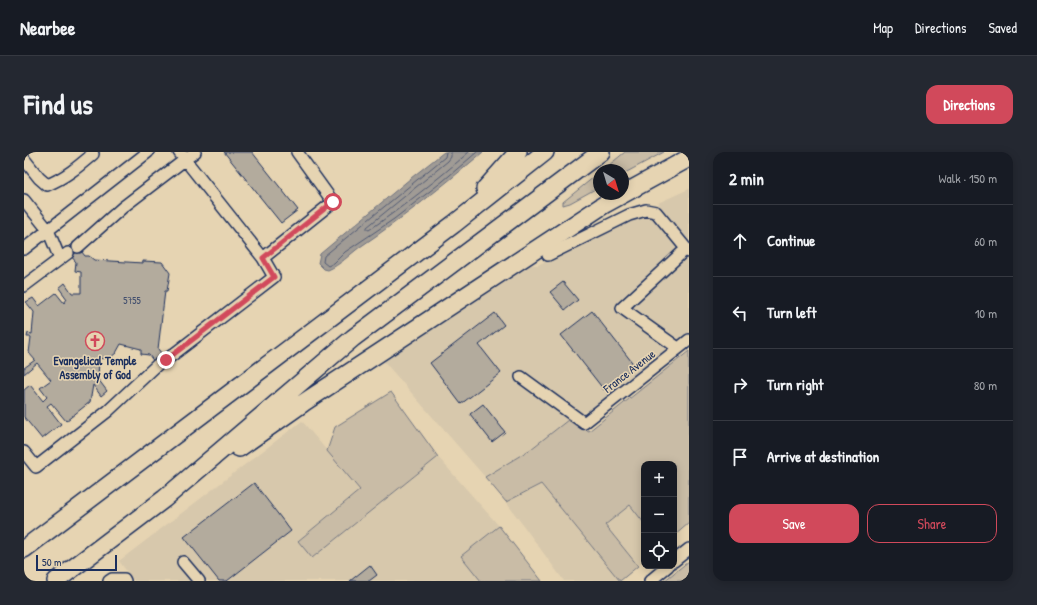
<!DOCTYPE html>
<html lang="en">
<head>
<meta charset="utf-8">
<style>
	:root { --surface:#171b24; --page:#242831; --text:#f1f3f6; --muted:#9ea1a6; --line:#363941; --accent:#d1495b }
	body { margin:0; font-family:"Patrick Hand",sans-serif; background:var(--page); color:var(--text) }
	.controls { position:absolute; right:12px; bottom:12px; display:grid; overflow:hidden; border-radius:8px; box-shadow:0 2px 10px #0003 }
	.controls button { width:36px; height:36px; display:grid; place-items:center; padding:0; border:0; border-bottom:1px solid var(--line); background:var(--surface); color:var(--text); font:20px sans-serif }
	.compass { position:absolute; left:569px; top:12px; width:36px; height:36px; border-radius:50%; background:var(--surface); box-shadow:0 2px 10px #0003; rotate:142deg }
	.scale { position:absolute; left:12px; bottom:10px; width:81px; box-sizing:border-box; padding-left:4px; border:2px solid #1b2f5e; border-top:0; font-size:11px; line-height:14px; white-space:nowrap; color:#1b2f5e; -webkit-text-stroke:3px #e6d4b2; paint-order:stroke }
	.stop { position:absolute; width:12px; height:12px; margin:-9px; border:3px solid #d1495b; border-radius:50%; background:#fff }
	.stop.end { background:#d1495b; border-color:#fff; box-shadow:0 1px 4px #0008 }
	.list { margin:0; padding:0; list-style:none }
	h2 { display:flex; justify-content:space-between; align-items:center; height:52px; margin:0; padding:0 16px; font-size:17px }
	h2 small { font-size:13px; font-weight:400; color:var(--muted) }
	.list li { display:grid; grid-template-columns:26px 1fr auto; gap:12px; align-items:center; box-sizing:border-box; height:72px; padding:0 16px; border-top:1px solid var(--line) }
	.list b { display:block; font-size:15px; white-space:nowrap }
	.list em { font-size:13px; font-style:normal; color:var(--muted) }
	.actions { display:flex; gap:8px; padding:12px 16px }
	.actions a { flex:1; padding:9px 0; border:1px solid var(--accent); border-radius:12px; text-align:center; font-size:14px; color:var(--accent) }
	.actions .main { background:var(--accent); color:#fff }
	.icon { flex:none; width:22px; height:22px; fill:none; stroke:currentColor; stroke-width:2; stroke-linecap:round; stroke-linejoin:round }
	.map { position:relative; flex:none; width:665px; height:429px; overflow:hidden; border-radius:12px }
	header { display:flex; align-items:center; gap:24px; box-sizing:border-box; height:56px; padding:0 20px; background:var(--surface); border-bottom:1px solid var(--line) }
	header strong { font-size:19px }
	nav { display:flex; gap:22px; margin-inline-start:auto; font-size:14px }
	.intro { display:flex; align-items:center; justify-content:space-between; box-sizing:border-box; height:96px; padding:0 24px }
	h1 { margin:0; font-size:28px }
	.button { padding:10px 18px; border-radius:12px; background:var(--accent); color:#fff; font-size:14px; font-weight:700 }
	main { display:flex; gap:24px; padding:0 24px }
	aside { flex:1; background:var(--surface); border-radius:12px; box-shadow:0 2px 10px #0003 }
	.map>svg:first-child { display:block }
	.built { fill:#d7c8ac }
	.green { fill:#c9bca6; stroke:#727682 }
	.water { fill:#a09b95; stroke:#6b707f }
	.lines { fill:none; stroke-linecap:round; stroke-linejoin:round }
	.shore { stroke:#505a74; stroke-width:1 }
	.building { fill:#b3ab9d; stroke:#1b2f5e }
	.minor-casing { stroke:#1b2f5e; stroke-width:14 }
	.highway-casing { stroke:#1b2f5e; stroke-width:20 }
	.minor { stroke:#e6d4b2; stroke-width:11 }
	.highway { stroke:#e6d4b2; stroke-width:17 }
	.route { stroke:#d1495b; stroke-width:5 }
	.labels { text-anchor:middle; dominant-baseline:central; stroke-width:3; stroke-linejoin:round; paint-order:stroke }
	.number-label { font-size:10px; fill:#414e6e }
	.poi-label { font-size:12px; font-weight:bold; fill:#1b2f5e; stroke:#e6d4b2 }
	.street-label { font-size:12px; fill:#1b2f5e; stroke:#e6d4b2 }
</style>
</head>
<body>
<header>
<strong>Nearbee</strong>
<nav><a>Map</a><a>Directions</a><a>Saved</a></nav>
</header>
<div class="intro"><h1>Find us</h1><a class="button">Directions</a></div>
<main>
<div class="map">
<svg width="665" height="429" viewBox="0 0 665 429">
	<rect width="100%" height="100%" fill="#e6d4b2"/>
	<filter id="ink" filterUnits="userSpaceOnUse"><feTurbulence type="fractalNoise" baseFrequency=".025" numOctaves="2"/><feDisplacementMap in="SourceGraphic" scale="8" xChannelSelector="R" yChannelSelector="G"/><feConvolveMatrix kernelMatrix="1 2 1 2 8 2 1 2 1" color-interpolation-filters="sRGB"/></filter>
	<g filter="url(#ink)">
		<path class="built" d="M665,37v53l-31,-39z
			M629,64l36,44v72l-98,77 -23,11 -37,29 -46,28 -104,-119 124,-94 33,1 84,-43z
			M278,269l58,69 -62,51 14,17 126,-101 61,69 -37,30 19,25h-347l-15,-20z
			M517,332l79,97h-56l-58,-79z
			M606,353l14,18v38l-6,5 -33,-41z"/>
		<path class="green" d="M601,0h39l-41,22v-4h-20z
			M575,21v14l-29,16 -7,2v-3z
			M665,199v172l-15,13v-72h-30v59l-14,-18 -25,20 33,41 -18,15 -79,-97 -35,18 -21,-25 46,-28 37,-29 21,11z
			M367,240l47,65 -126,101 -14,-17 62,-51 -33,-39 8,-24z
			M475,374l43,55h-61l-20,-25z
			M665,409v20h-25z"/>
		<path class="water" d="M420,0h39c-40,34 -80,66 -123,95 -11,8 -20,18 -32,23l-4,-1 -6,-6 2,-9 91,-76z"/>
		<g class="lines">
			<path class="shore" d="M422,0l-1,5 -121,99 -1,6 5,4 6,-3 11,-11 49,-33 49,-38 34,-29
				M427,0v5l-3,4 -81,66v2l2,1c35,-24 68,-50 100,-78"/>
		</g>
		<path class="building" d="M200,0h28l46,58 -17,13z
			M50,90l11,14h4l5,4 49,3v-2l19,1 8,11 -3,18h-2l-7,58 11,14 -9,7 -11,-15 -8,-1v-5l-20,-5 -5,9 -5,4 -12,2 -1,20 9,12 -6,5 -8,-11 -3,17 -24,19 -15,-18 -4,3 14,18 -19,15 -18,-22v-27l6,-5 13,16 4,-4 -7,-9 11,-8 -14,-17 -13,11v-6l11,-8 -6,-7 2,-16h-4l1,-4 4,1 2,-22 -8,-10 7,-4 6,8 17,-13 8,10 3,-4 -8,-11 6,-5 7,10h9v-21l-6,-1 1,-9 -11,-13z
			M539,130l15,18 -13,10 -15,-18z
			M568,159l43,55 -31,24 -43,-55z
			M471,161l9,12 -25,20 22,28 -40,31 -31,-41z
			M459,252l22,28 -13,10 -22,-28z
			M230,331l37,48 -64,50h-8l-35,-44z
			M346,413l7,10 -8,6h-19z"/>
		<g class="lines">
			<defs>
				<path id="minor" d="M155,0l84,106
					M0,7l15,19 8,7c18,-7 32,-19 46,-31l-2,-2
					M0,48l24,30 12,29
					M54,95l45,-40 72,-55
					M0,97l124,-97
					M524,103l81,-40 17,-5 10,2 33,40
					M0,134l44,-33
					M654,196l-56,-40 64,-59
					M142,208l108,-83 -11,-19 70,-56 -36,-50
					M497,225l63,46 105,-83
					M0,300l12,15 72,-56 49,-46
					M650,409l15,-12
					M159,410l16,19
					M85,429l3,-2h12l1,2
					M626,429l18,-15"/>
				<path id="highway" d="M461,37l33,-37
					M215,296l64,-45 302,-199 84,-46
					M0,397l430,-325 91,-72
					M32,429l108,-82 189,-161 248,-186"/>
			</defs>
			<use href="#minor" class="minor-casing"/>
			<use href="#highway" class="highway-casing"/>
			<use href="#minor" class="minor"/>
			<use href="#highway" class="highway"/>
		</g>
	</g>
	<g class="lines" filter="url(#ink)">
		<path class="route" d="M142,208l108,-83 -11,-19 70,-56"/>
	</g>
	<defs>
		<symbol id="church-ring" viewBox="-11 -11 22 22"><circle r="9.5" fill="#e6d4b2" stroke="#d1495b" stroke-width="1.5"/><path d="M-1.2-6h2.4v3.5h3.3v2.4h-3.3V6h-2.4V-.1h-3.3v-2.4h3.3Z" fill="#d1495b"/></symbol>
	</defs>
	<g fill-rule="evenodd">
		<use href="#church-ring" x="60" y="178" width="22" height="22"/>
	</g>
	<g class="labels">
		<g class="number-label">
			<text x="108" y="148">5755</text>
		</g>
		<g class="poi-label">
			<text x="71" y="208">Evangelical Temple<tspan x="71" dy="14">Assembly of God</tspan></text>
		</g>
		<g class="street-label">
			<text transform="translate(605 219) rotate(-38)">France Avenue</text>
		</g>
	</g>
</svg>
<div class="controls">
<button>+</button>
<button>−</button>
<button><svg class="icon" aria-label="locate" viewBox="0 0 24 24"><circle cx="12" cy="12" r="6"/><path d="M12 2v4M12 18v4M2 12h4M18 12h4"/></svg></button>
</div>
<svg class="compass" viewBox="-18 -18 36 36"><path d="M0-13l5 13h-10z" fill="#e53935"/><path d="M0 13l5-13h-10z" fill="#9ea1a6"/></svg>
<div class="scale">50 m</div>
<div class="stop" style="left:309px;top:50px"></div>
<div class="stop end" style="left:142px;top:208px"></div>
</div>
<aside>
<h2>2 min<small>Walk · 150 m</small></h2>
<ul class="list">
<li><svg class="icon" aria-label="ahead" viewBox="0 0 24 24"><path d="M12 20V5M6 11l6-6 6 6"/></svg><div><b>Continue</b></div><em>60 m</em></li>
<li><svg class="icon" aria-label="left" viewBox="0 0 24 24"><path d="M17 20v-9H6M10 6l-5 5 5 5"/></svg><div><b>Turn left</b></div><em>10 m</em></li>
<li><svg class="icon" aria-label="right" viewBox="0 0 24 24"><path d="M7 20v-9h11M14 6l5 5-5 5"/></svg><div><b>Turn right</b></div><em>80 m</em></li>
<li><svg class="icon" aria-label="arrive" viewBox="0 0 24 24"><path d="M6 21V4h12l-3 4 3 4H6"/></svg><div><b>Arrive at destination</b></div></li>
</ul>
<div class="actions"><a class="main">Save</a><a>Share</a></div>
</aside>
</main>
</body>
</html>
